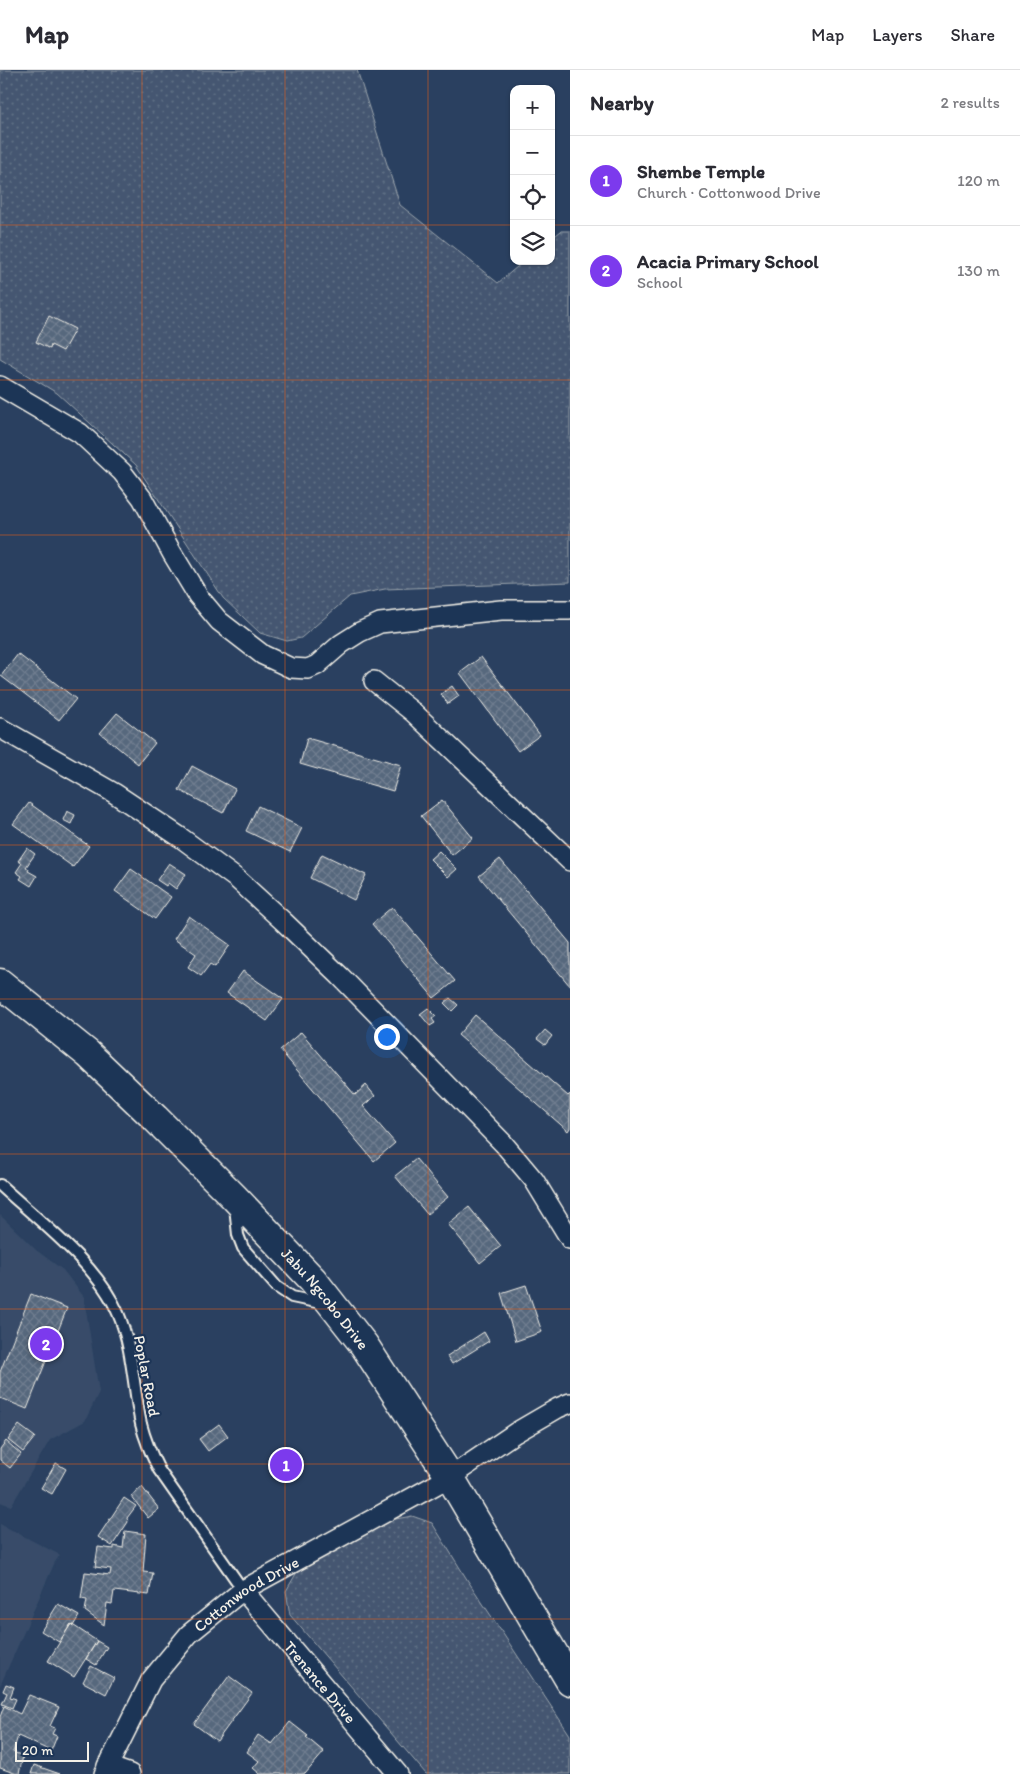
<!DOCTYPE html>
<html lang="en">
<head>
<meta charset="utf-8">
<style>
	:root { --surface:#fff; --page:#f7f7f7; --text:#2b2b33; --muted:#7c7c81; --line:#e1e1e2; --accent:#7c3aed }
	body { margin:0; font-family:Itim,sans-serif; background:var(--page); color:var(--text) }
	.controls { position:absolute; right:15px; top:15px; display:grid; overflow:hidden; border-radius:10px; box-shadow:0 1px 4px #0004 }
	.controls button { width:45px; height:45px; display:grid; place-items:center; padding:0; border:0; border-bottom:1px solid var(--line); background:var(--surface); color:var(--text); font:25px sans-serif }
	.scale { position:absolute; left:15px; bottom:12px; width:74px; box-sizing:border-box; padding-left:5px; border:2px solid #f4f1e8; border-top:0; font-size:14px; line-height:18px; white-space:nowrap; color:#f4f1e8; -webkit-text-stroke:4px #1d3557; paint-order:stroke }
	.you { position:absolute; left:386px; top:966px; width:18px; height:18px; margin:-12px; border:4px solid #fff; border-radius:50%; background:#1a73e8; box-shadow:0 0 0 8px #1a73e833 }
	.badge { display:grid; place-items:center; width:32px; height:32px; border-radius:50%; background:var(--accent); color:#fff; font-size:16px; font-weight:700 }
	.pin { position:absolute; translate:-50% -50%; border:2px solid #fff; box-shadow:0 1px 5px #0006 }
	.list { margin:0; padding:0; list-style:none }
	h2 { display:flex; justify-content:space-between; align-items:center; height:65px; margin:0; padding:0 20px; font-size:21px }
	h2 small { font-size:16px; font-weight:400; color:var(--muted) }
	.list li { display:grid; grid-template-columns:32px 1fr auto; gap:15px; align-items:center; box-sizing:border-box; height:90px; padding:0 20px; border-top:1px solid var(--line) }
	.list b { display:block; font-size:19px; white-space:nowrap }
	.list p { margin:0; font-size:16px; white-space:nowrap; color:var(--muted) }
	.list em { font-size:16px; font-style:normal; color:var(--muted) }
	.icon { flex:none; width:28px; height:28px; fill:none; stroke:currentColor; stroke-width:2; stroke-linecap:round; stroke-linejoin:round }
	.map { position:relative; flex:none; width:570px; height:1704px; overflow:hidden }
	header { display:flex; align-items:center; gap:30px; box-sizing:border-box; height:70px; padding:0 25px; background:var(--surface); border-bottom:1px solid var(--line) }
	header strong { font-size:24px }
	nav { display:flex; gap:28px; margin-inline-start:auto; font-size:18px }
	main { display:flex }
	aside { flex:1; background:var(--surface) }
	.map>svg:first-child { display:block }
	.built { fill:#374c69 }
	.grass { fill:url(#grass-dots); stroke:#9ca4ac }
	.building { fill:url(#building-cross-hatch); stroke:#f4f1e8 }
	.lines { fill:none; stroke-linecap:round; stroke-linejoin:round }
	.lane-casing { stroke:#f4f1e8; stroke-width:14 }
	.street-casing { stroke:#f4f1e8; stroke-width:22 }
	.secondary-casing { stroke:#f4f1e8; stroke-width:31 }
	.lane { stroke:#1d3557; stroke-width:10 }
	.street { stroke:#1d3557; stroke-width:19 }
	.secondary { stroke:#1d3557; stroke-width:28 }
	.grid { fill:none; stroke:#e96117; stroke-width:1; stroke-opacity:0.55 }
	.labels { text-anchor:middle; dominant-baseline:central; stroke-width:4.5; stroke-linejoin:round; paint-order:stroke }
	.street-label { font-size:16px; fill:#f4f1e8; stroke:#1d3557 }
</style>
</head>
<body>
<header>
<strong>Map</strong>
<nav><a>Map</a><a>Layers</a><a>Share</a></nav>
</header>
<main>
<div class="map">
<svg width="570" height="1704" viewBox="0 0 570 1704">
	<defs>
		<pattern id="grass-dots" width="8" height="8" patternUnits="userSpaceOnUse" patternTransform="scale(1.25)"><rect width="8" height="8" fill="#445771"/><path d="M2 2h.1M6 6h.1" fill="none" stroke="#607085" stroke-width="1.8" stroke-linecap="round"/></pattern>
		<pattern id="building-cross-hatch" width="8" height="8" patternUnits="userSpaceOnUse" patternTransform="scale(1.25)"><rect width="8" height="8" fill="#56677d"/><path d="M0 0l8 8M0 8l8-8" fill="none" stroke="#6f7d8f"/></pattern>
	</defs>
	<rect width="100%" height="100%" fill="#2a4060"/>
	<filter id="ink" filterUnits="userSpaceOnUse"><feTurbulence type="fractalNoise" baseFrequency=".02" numOctaves="2"/><feDisplacementMap in="SourceGraphic" scale="10" xChannelSelector="R" yChannelSelector="G"/><feConvolveMatrix kernelMatrix="1 2 1 2 8 2 1 2 1" color-interpolation-filters="sRGB"/></filter>
	<g filter="url(#ink)">
		<path class="built" d="M0,1145l36,35 27,20 21,27 15,95 -14,29 -35,19 -39,66 -11,-4z
			M0,1454l60,31 -5,7 -55,124z"/>
		<path class="grass" d="M0,0h357l43,135 98,78 26,-22h27v-22l10,-8h9v351l-185,7 -35,7 -49,42 -14,3 -27,-8 -37,-35 -87,-133 -79,-72 -57,-34z
			M412,1446l20,7 36,58 102,154v39h-144l-136,-159 -4,-24 11,-19 44,-29 44,-22z"/>
		<path class="building" d="M49,246l26,13 -12,22 -12,-6 -1,4 -14,-7z
			M18,584l58,45 -17,21 -58,-44z
			M481,587l59,78 -22,16 -58,-78z
			M452,616l7,10 -11,8 -7,-10z
			M117,643l38,30 -17,21 -38,-31z
			M307,668l94,27 -8,26 -93,-27z
			M192,696l43,23 -12,24 -44,-23z
			M442,730l31,38 -21,17 -31,-39z
			M29,733l60,43 -16,21 -60,-43z
			M258,736l44,22 -12,24 -44,-21z
			M67,741l8,4 -4,9 -8,-4z
			M27,778l8,6 -9,13 3,2 -1,2 9,5 -6,10 -11,-7 2,-3 -6,-4 6,-9 -4,-2z
			M439,781l18,18 -9,8 -18,-18z
			M322,784l44,21 -12,25 -44,-22z
			M500,789l70,84v43l-91,-110z
			M169,793l17,11 -10,15 -8,-6 -2,3 -9,-6z
			M131,799l40,28 -16,22 -40,-28z
			M392,837l63,74 -21,17 -62,-74z
			M189,846l41,29 -15,22 -5,-3 -9,12 -13,-9 8,-13 -22,-15z
			M243,901l40,28 -16,22 -40,-28z
			M450,928l8,7 -6,6 -8,-8z
			M428,938l8,8 -4,3 3,4 -5,3 -10,-12z
			M475,945l93,81 2,-2v34l-2,3 -110,-96z
			M545,960l7,6 -7,9 -8,-6z
			M301,962l54,63 11,-10 9,11 -12,10 32,37 -21,18 -94,-111z
			M416,1089l32,38 -21,17 -32,-38z
			M469,1137l32,39 -21,17 -32,-39z
			M526,1215l16,47 -26,9 -15,-48z
			M31,1224l36,14 -40,101 -27,-11v-26z
			M484,1262l5,9 -37,23 -5,-8z
			M219,1354l9,12 -20,15 -9,-12z
			M19,1355l16,12 -12,15 -15,-12z
			M6,1371l15,13 -11,14 -10,-8v-11z
			M56,1393l10,6 -14,25 -11,-6z
			M142,1417l17,22 -11,9 -17,-22z
			M124,1428l12,8 -9,12 1,4 -16,24 -14,-9z
			M125,1461l21,3 -3,38 10,1 -4,22 -35,-4 -2,13 -5,-1 -3,22 -19,-14 2,-11 -6,-1 4,-27 25,3 1,-6 -16,-2 3,-20 16,2v-3l9,2z
			M58,1534l21,12 -6,10 -2,-2 -12,18 -18,-11z
			M71,1554l26,17 -23,36 -26,-16z
			M97,1571l10,6 -11,18 -10,-6z
			M91,1596l23,12 -8,16 -23,-12z
			M229,1606l23,17 -35,48 -23,-17z
			M6,1614l8,3 -4,10 6,2 -4,9 -10,-4 5,-11 -4,-2z
			M29,1625l30,12 -9,19 5,2 -3,6 5,2 -6,15 -33,-15 -5,16 10,4 -4,18h-2l-17,-6v-51l4,-11 16,8z
			M290,1652l18,14 -2,1 18,15 -19,22h-45l-7,-6 6,-7 -12,-9 11,-17 14,9z
			M34,1695l26,9h-29z"/>
		<g class="lines">
			<defs>
				<path id="lane" d="M0,1115c39,36 97,79 118,128 15,35 15,75 23,111 4,16 11,32 18,46l84,120
					M235,1137l3,28 5,13 34,39 15,10 33,7"/>
				<g id="street">
					<path d="M0,316l80,47 42,39 20,26 30,55 26,43 21,25 44,34 28,13 17,1 9,-4 24,-21 19,-12 20,-9 121,-13h69"/>
					<path d="M374,611l40,32 156,148"/>
					<path d="M0,658l114,65 66,44 57,42 47,43 56,54 163,167 31,37 36,59"/>
					<path id="s1" d="M243,1520l155,184"/>
					<path d="M107,1696l23,8"/>
					<path id="s2" d="M104,1704l47,-94 38,-46 54,-44 207,-113 65,-44 43,-25 12,-5"/>
				</g>
				<g id="secondary">
					<path id="s3" d="M0,913l88,71 67,64 79,79 79,83 51,65 86,132 120,204"/>
				</g>
			</defs>
			<use href="#lane" class="lane-casing"/>
			<use href="#street" class="street-casing"/>
			<use href="#secondary" class="secondary-casing"/>
			<use href="#lane" class="lane"/>
			<use href="#street" class="street"/>
			<use href="#secondary" class="secondary"/>
		</g>
	</g>
	<path class="grid" d="M142,0v1704M285,0v1704M428,0v1704M0,155h514M551,155h19M0,310h570M0,465h570M0,620h570M0,775h570M0,929h570M0,1084h570M0,1239h570M0,1394h570M0,1549h570"/>
	<g class="labels">
		<g class="street-label">
			<text stroke="none"><textPath href="#s3" startOffset="454">Jabu Ngcobo Drive</textPath></text>
			<text transform="translate(147 1306) rotate(79)">Poplar Road</text>
			<text stroke="none"><textPath href="#s2" startOffset="235">Cottonwood Drive</textPath></text>
			<text stroke="none"><textPath href="#s1" startOffset="120">Trenance Drive</textPath></text>
		</g>
	</g>
</svg>
<div class="controls">
<button>+</button>
<button>−</button>
<button><svg class="icon" aria-label="locate" viewBox="0 0 24 24"><circle cx="12" cy="12" r="6"/><path d="M12 2v4M12 18v4M2 12h4M18 12h4"/></svg></button>
<button><svg class="icon" aria-label="layers" viewBox="0 0 24 24"><path d="M12 4l9 5-9 5-9-5zM3 14l9 5 9-5"/></svg></button>
</div>
<div class="scale">20 m</div>
<div class="you"></div>
<div class="pin badge" style="left:286px;top:1395px">1</div>
<div class="pin badge" style="left:46px;top:1274px">2</div>
</div>
<aside>
<h2>Nearby<small>2 results</small></h2>
<ul class="list">
<li><span class="badge">1</span><div><b>Shembe Temple</b><p>Church · Cottonwood Drive</p></div><em>120 m</em></li>
<li><span class="badge">2</span><div><b>Acacia Primary School</b><p>School</p></div><em>130 m</em></li>
</ul>
</aside>
</main>
</body>
</html>
